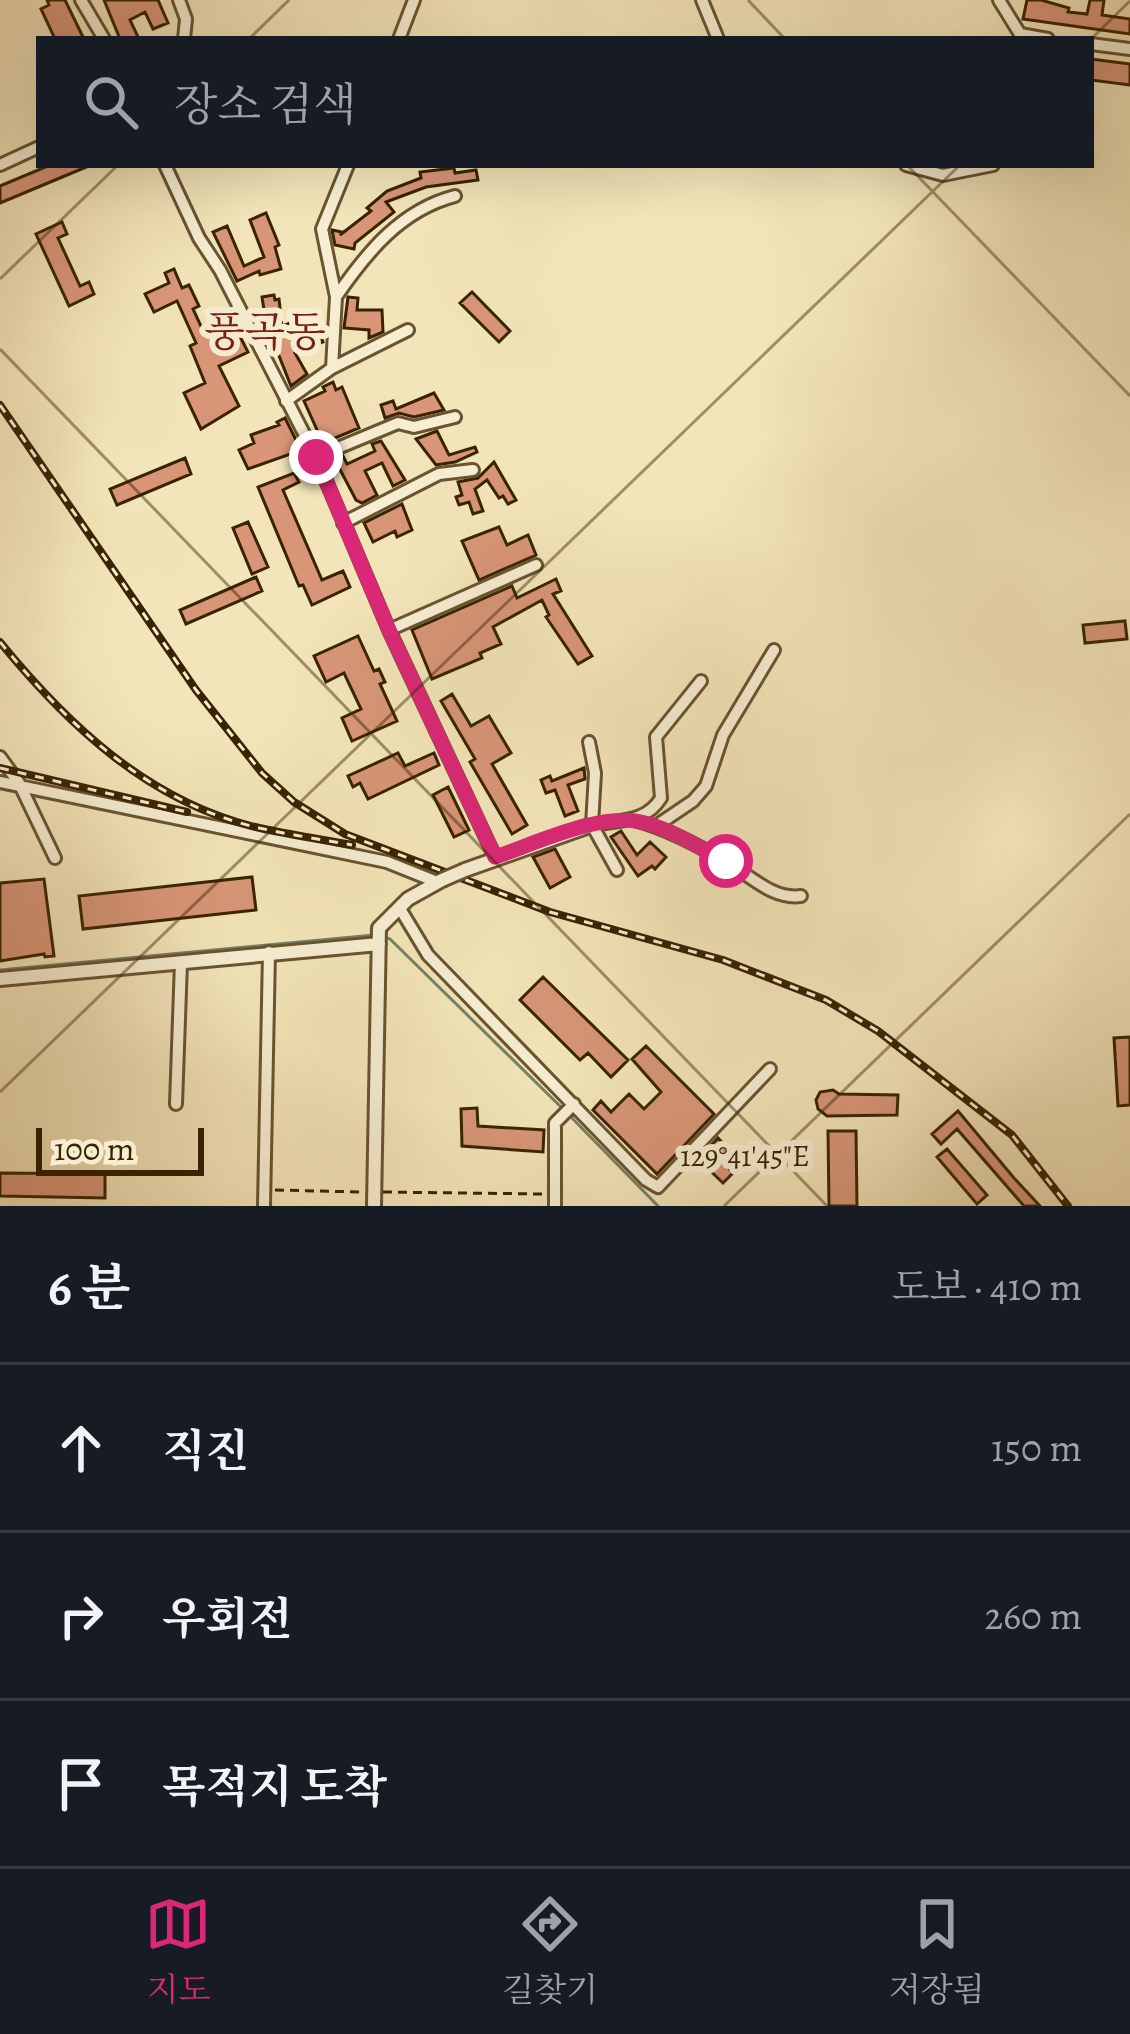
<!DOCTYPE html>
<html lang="ko">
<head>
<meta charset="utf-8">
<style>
	:root { --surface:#171b24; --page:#242831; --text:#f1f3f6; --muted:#9ea1a6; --line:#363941; --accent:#db2777 }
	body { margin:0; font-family:Alegreya,"Noto Serif KR",serif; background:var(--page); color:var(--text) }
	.scale { position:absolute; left:36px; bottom:30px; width:168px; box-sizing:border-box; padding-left:12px; border:6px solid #392302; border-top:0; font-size:33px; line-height:42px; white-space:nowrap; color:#392302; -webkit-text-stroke:9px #f7eed2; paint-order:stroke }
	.stop { position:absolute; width:36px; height:36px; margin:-27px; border:9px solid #db2777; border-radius:50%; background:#fff }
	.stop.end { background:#db2777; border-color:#fff; box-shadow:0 3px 12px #0008 }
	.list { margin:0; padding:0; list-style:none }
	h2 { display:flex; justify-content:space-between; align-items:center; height:156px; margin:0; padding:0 48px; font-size:51px }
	h2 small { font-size:39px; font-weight:400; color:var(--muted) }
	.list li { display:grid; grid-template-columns:78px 1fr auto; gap:36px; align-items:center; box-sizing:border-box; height:168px; padding:0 48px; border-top:3px solid var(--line) }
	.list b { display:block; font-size:45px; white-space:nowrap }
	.list em { font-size:39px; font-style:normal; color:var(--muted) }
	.icon { flex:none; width:66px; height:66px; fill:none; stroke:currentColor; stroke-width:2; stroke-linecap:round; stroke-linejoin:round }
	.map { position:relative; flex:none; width:1130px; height:1206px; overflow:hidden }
	.search { position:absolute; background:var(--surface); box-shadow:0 12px 48px #0002; left:36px; right:36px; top:36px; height:132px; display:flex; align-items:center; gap:30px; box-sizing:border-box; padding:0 42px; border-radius:0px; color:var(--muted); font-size:45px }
	.sheet { height:660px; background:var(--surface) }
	nav { display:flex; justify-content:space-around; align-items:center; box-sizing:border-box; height:168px; border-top:3px solid var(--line); background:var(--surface); font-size:33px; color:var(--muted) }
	nav a { display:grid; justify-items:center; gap:6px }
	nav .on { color:var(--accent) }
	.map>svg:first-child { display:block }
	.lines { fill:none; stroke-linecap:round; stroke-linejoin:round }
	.stream { stroke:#758166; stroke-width:3 }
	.building { fill:#d89677; stroke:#392302; stroke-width:3 }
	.minor-casing { stroke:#685430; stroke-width:16 }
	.tertiary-casing { stroke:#685430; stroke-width:18 }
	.path { stroke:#392302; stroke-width:3; stroke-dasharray:9 6; stroke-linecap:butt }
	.minor { stroke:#f7eed2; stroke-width:10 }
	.tertiary { stroke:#f7eed2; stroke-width:12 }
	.rail-casing { stroke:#392302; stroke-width:8 }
	.rail { stroke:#f7eed2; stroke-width:3; stroke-dasharray:9; stroke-linecap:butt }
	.tertiary-bridge-casing { stroke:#685430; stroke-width:18; stroke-linecap:butt }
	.tertiary-bridge { stroke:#f7eed2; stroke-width:12 }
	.route { stroke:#db2777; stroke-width:15 }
	.ticks { fill:none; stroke:#392302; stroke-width:3; stroke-opacity:0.45 }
	.labels { text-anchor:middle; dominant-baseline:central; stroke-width:12; stroke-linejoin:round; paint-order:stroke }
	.quarter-label { font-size:42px; fill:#7a1f14; stroke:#f7eed2 }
	.ticks-label { font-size:30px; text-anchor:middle; fill:#392302; stroke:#f7eed2; stroke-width:12; stroke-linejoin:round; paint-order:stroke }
</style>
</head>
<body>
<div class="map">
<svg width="1130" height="1206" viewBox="0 0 1130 1206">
	<rect width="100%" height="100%" fill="#f3e5b9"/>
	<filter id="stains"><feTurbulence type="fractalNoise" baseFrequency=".00167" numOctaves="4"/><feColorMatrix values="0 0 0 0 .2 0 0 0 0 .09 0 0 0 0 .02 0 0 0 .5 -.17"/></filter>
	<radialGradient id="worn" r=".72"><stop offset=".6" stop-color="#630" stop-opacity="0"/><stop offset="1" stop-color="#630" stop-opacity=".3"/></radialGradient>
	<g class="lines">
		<path class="stream" d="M383,937l7,2 172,169
			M0,970l374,-35
			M569,1115l89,91"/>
	</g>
	<path class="building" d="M47,0h18l19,39h-29l-14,-30 8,-4z
		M104,0h54l10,23 -15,6 -8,-17 -15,8 9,19h-19z
		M1027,0h14l28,8 -1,4 19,2 3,-14h14l-2,15 28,4v15l-107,-15z
		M1091,59l39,5v21l-39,-5z
		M50,165h41l-91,38v-17z
		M454,168l1,5 21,-3 2,10 -52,7 -40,15 8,10 -39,31 -1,6 -19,-4 -3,-15 10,2 -2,3 31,-24 -4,-3 20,-17 34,-13 -1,-6z
		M266,213l13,32 -4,2 6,22 -21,6 -1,-4 -22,10 -24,-49 14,-6 17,40 20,-9 -14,-37z
		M62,222l5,12 -9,4 22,48 9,-4 5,12 -25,12 -33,-72z
		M174,269l8,19 7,-3 10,21 -6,3 12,26 17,-8 -5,-11 10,-5 21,41 -29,14 20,40 -38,23 -17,-36 21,-10 -15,-37 6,-3 -19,-42 -23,11 -9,-18 24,-11 -4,-10z
		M472,292l38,39 -11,11 -39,-39z
		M274,295l1,5 4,-1 1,9 -5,1 8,17 28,-12 12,28 -28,11 12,21 -16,12 -25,-63 -4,-26z
		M348,297l10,1 -1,12h25l1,22 -14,6v-8l-25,-2z
		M333,382l3,8 6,-3 17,41 -36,15 -19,-42 21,-10 -2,-4z
		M434,393l10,17 -30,7 -15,-4 -14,5 -4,-13 12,-4 3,8z
		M285,418l21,42 -8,4 -5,-11 -45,16 -9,-19 15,-7 -3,-8 28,-10 -2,-3z
		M437,431l12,24 26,-8 2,5 -22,10 -19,3 -20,-26z
		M381,441l24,39 -12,6 -11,-23 -17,8 12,24 -15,8 -6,-3 -21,-40 8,-4 4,8 28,-13 -3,-7z
		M185,458l6,16 -74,31 -7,-16z
		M494,462l22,38 -8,4 -5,-8 -4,2 -12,-18 -12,9 8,22 -10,3 -4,-12 -10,3 -3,-8 6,-2 -4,-13 20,-4z
		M294,473l5,9 -16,8 39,90 21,-9 7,16 -38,18 -9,-20 -4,1 -41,-99z
		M402,504l10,26 -15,7 -2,-6 -22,11 -9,-19z
		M248,522l20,45 -16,7 -19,-46z
		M499,527l8,18 21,-10 8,20 -57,25 -17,-39z
		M256,577l6,14 -76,33 -6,-14z
		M556,579l5,12 -8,3 39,62 -14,8 -32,-47 3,-2 -7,-15 -49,27 8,17 -21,9 2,5 -50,21 -20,-49 100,-44 5,12z
		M1125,621l2,18 -42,4 -2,-18z
		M358,636l16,35 5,-2 6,13 -5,2 17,37 -45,20 -10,-23 19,-9 -17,-36 -18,9 -12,-26z
		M452,694l19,32 18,-10 22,37 -19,11 35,61 -15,9 -42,-72 5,-3 -34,-58z
		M398,753l7,13 29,-13 5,12 -71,34 -8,-16 -7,4 -5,-11z
		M584,768l1,11 -17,6 10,26 -13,5 -10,-26 -9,3 -5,-13 9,-4 2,5z
		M448,787l21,43 -15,7 -21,-42z
		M621,831l16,24 13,-13 16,15 -11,12 -3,-3 -14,10 -27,-39z
		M555,849l15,28 -20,11 -17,-31z
		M252,877l4,33 -173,19 -4,-33z
		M44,879l10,77 -9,1 -1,-3 -44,7v-78z
		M543,977l85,83 -17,17 -23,-24 -8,7 -60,-60z
		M1130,1037v68l-12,1 -4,-68z
		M646,1046l68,68 -57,60 -64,-64 8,-9 10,11 18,-18 15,15 17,-17 -29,-33z
		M833,1090l6,4 59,1 -1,20 -70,1 -9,-7 -2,-9 4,-8z
		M477,1108l1,18 66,4 -1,22 -81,-6 -1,-37z
		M958,1111l56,67 26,28h-16l-67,-77 -16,15 -9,-10z
		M828,1131h28l1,75h-28z
		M718,1138l17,18 -9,9 7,8 -10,10 -25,-24z
		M947,1149l40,46 -10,9 -40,-47z
		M0,1173l105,1v24l-105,-2z"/>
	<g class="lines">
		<defs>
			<path id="minor" d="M81,0l23,39
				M179,0l7,19 -2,20
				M702,0l16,39
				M999,0l21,34 28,5
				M399,39l15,-39
				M1091,44l39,5
				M0,165l39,-18
				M165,165l34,73 21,32 96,187 73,173 106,227
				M906,165l37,10 50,-10
				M336,297c31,-45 65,-87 119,-101
				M332,368l76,-38
				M286,401l46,-33 4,-71 -14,-68 26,-64
				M316,457l82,-34 16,4 41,-10
				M343,523l96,-49 34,-4
				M389,630l147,-65
				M589,742l6,31 -3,52 25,45
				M0,757l19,26 36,75
				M0,782l387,80 50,20
				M634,820c31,8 61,24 89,40 25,13 48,40 78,36
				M592,825c26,-5 54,-2 69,-27l-5,-61 45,-56
				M656,826l37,-25 13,-15 17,-51 51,-85
				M399,907l29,48 218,225 12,7 112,-118
				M176,1104l5,-142
				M264,1206l5,-254
				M555,1206v-83l19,-19"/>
			<path id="tertiary" d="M465,870l127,-45
				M0,979l379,-35
				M374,1206l5,-278 29,-29 34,-19"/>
		</defs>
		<use href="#minor" class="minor-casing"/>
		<use href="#tertiary" class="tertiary-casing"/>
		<path class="path" d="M275,1190l87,2
			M383,1192l159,2"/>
		<use href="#minor" class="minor"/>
		<use href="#tertiary" class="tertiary"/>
		<defs>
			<path id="rail" d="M0,405l196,285 66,83 32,29 51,32 205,78 173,48 103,40 52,31 134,104 56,71
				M0,642c67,82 146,157 251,184 33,8 68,13 101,19
				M0,768l187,44"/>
		</defs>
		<use href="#rail" class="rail-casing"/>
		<use href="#rail" class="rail"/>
		<defs>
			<path id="tertiary-bridge" d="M442,880l23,-10"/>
		</defs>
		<use href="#tertiary-bridge" class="tertiary-bridge-casing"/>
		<use href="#tertiary-bridge" class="tertiary-bridge"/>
	</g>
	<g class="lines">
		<path class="route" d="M316,457l73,173 106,227c39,-13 106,-45 146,-35 29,6 58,26 85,39"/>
	</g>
	<path class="ticks" d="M748,0l37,39M249,39l40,-39M1091,39l39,-38M907,165l223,231M0,279l118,-114M0,349l827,857M0,1092l960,-927M724,1206l406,-392"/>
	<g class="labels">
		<g class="quarter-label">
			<text x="265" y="331">풍곡동</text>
		</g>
	</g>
	<g class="ticks-label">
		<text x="745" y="1166">129°41'45"E</text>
	</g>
	<rect width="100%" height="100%" filter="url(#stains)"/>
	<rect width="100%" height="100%" fill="url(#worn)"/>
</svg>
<div class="scale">100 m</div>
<div class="stop" style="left:726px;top:861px"></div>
<div class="stop end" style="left:316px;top:457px"></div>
<div class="search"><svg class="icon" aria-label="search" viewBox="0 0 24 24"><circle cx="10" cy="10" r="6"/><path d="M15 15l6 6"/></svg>장소 검색</div>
</div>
<section class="sheet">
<h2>6 분<small>도보 · 410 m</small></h2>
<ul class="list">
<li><svg class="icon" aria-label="ahead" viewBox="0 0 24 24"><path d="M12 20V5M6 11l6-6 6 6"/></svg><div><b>직진</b></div><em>150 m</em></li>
<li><svg class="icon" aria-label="right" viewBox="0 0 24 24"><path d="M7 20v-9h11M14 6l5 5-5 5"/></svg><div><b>우회전</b></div><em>260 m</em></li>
<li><svg class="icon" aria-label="arrive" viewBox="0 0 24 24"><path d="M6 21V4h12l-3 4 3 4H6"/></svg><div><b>목적지 도착</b></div></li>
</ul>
</section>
<nav>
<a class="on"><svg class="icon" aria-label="map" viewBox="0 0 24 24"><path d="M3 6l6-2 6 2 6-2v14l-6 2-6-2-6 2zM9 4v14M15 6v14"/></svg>지도</a>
<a><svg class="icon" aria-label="directions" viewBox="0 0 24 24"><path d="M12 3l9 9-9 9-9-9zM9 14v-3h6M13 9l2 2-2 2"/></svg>길찾기</a>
<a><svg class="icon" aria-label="saved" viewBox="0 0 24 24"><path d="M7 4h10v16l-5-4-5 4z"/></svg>저장됨</a>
</nav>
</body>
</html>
